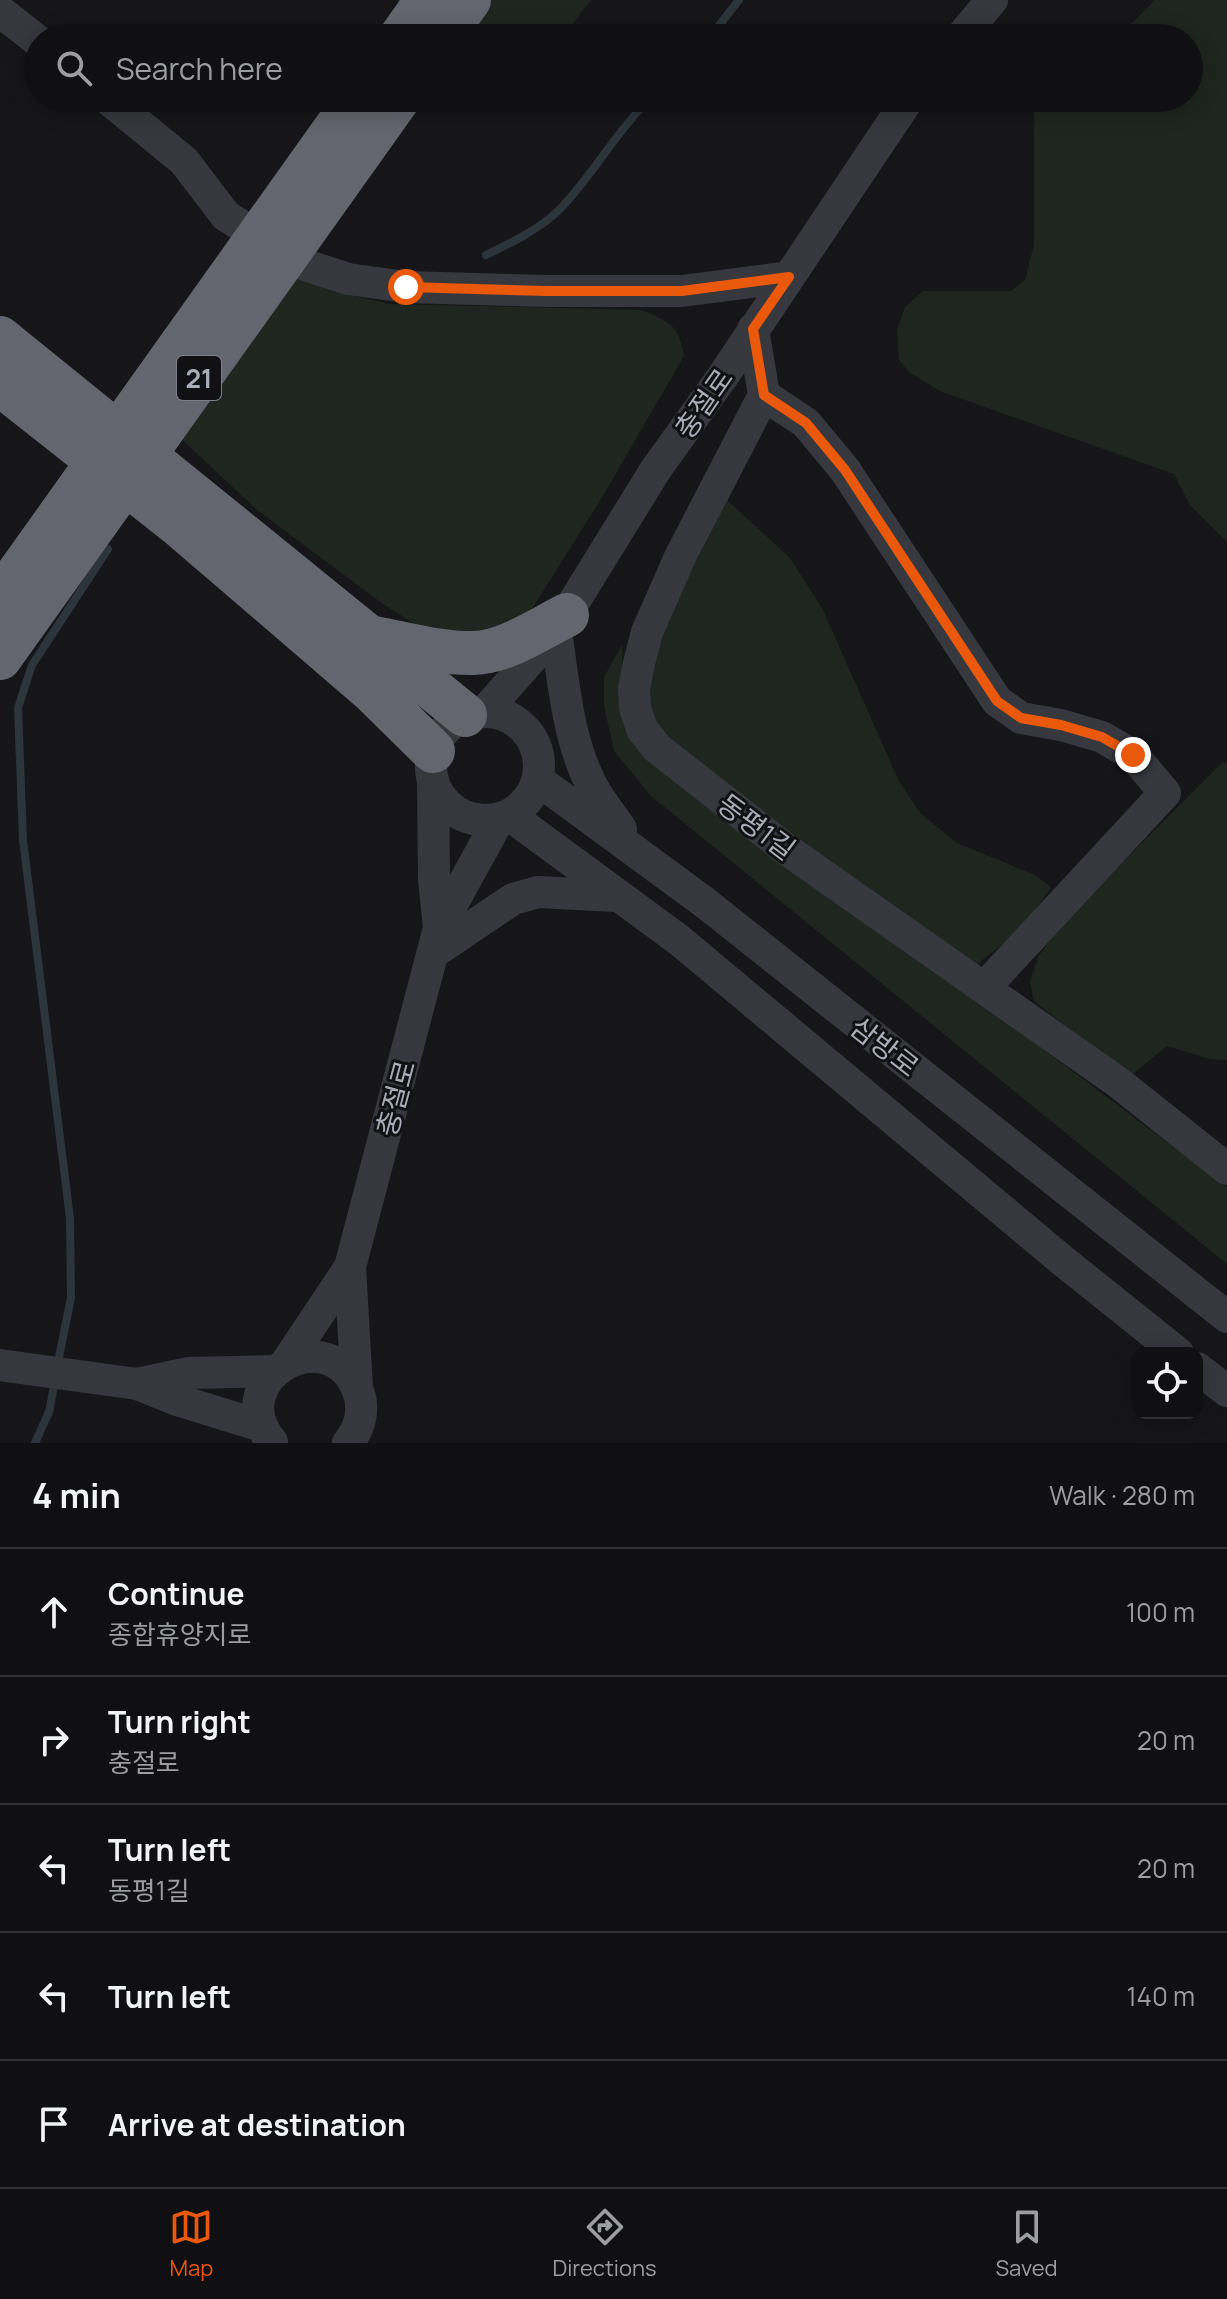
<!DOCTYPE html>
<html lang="en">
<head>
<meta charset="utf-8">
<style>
	:root { --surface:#101012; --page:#1e1e20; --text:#f1f3f6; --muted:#9c9d9f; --line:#303032; --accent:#ea580c }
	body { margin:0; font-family:Manrope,"Noto Sans KR",sans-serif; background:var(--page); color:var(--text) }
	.controls { position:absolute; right:24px; bottom:24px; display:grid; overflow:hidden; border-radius:16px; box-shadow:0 4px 20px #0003 }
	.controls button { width:72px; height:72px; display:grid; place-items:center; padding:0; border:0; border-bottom:2px solid var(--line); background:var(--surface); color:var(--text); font:40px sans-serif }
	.stop { position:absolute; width:24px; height:24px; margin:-18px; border:6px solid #ea580c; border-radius:50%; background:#fff }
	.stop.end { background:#ea580c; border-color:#fff; box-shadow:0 2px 8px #0008 }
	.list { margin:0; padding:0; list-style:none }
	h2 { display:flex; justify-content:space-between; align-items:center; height:104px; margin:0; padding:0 32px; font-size:34px }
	h2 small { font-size:26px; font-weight:400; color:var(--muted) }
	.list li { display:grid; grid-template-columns:52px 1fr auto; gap:24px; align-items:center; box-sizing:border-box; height:128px; padding:0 32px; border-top:2px solid var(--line) }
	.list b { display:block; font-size:30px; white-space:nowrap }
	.list p { margin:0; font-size:26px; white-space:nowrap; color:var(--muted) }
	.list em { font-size:26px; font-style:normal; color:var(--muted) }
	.icon { flex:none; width:44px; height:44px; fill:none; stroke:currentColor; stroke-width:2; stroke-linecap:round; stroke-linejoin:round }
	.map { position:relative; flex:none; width:1227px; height:1443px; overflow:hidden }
	.search { position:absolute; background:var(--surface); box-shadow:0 4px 20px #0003; left:24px; right:24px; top:24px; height:88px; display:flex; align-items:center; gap:20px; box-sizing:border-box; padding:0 28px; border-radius:44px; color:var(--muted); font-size:30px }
	.sheet { height:744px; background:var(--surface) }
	nav { display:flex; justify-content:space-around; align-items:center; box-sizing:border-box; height:112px; border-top:2px solid var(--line); background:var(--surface); font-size:22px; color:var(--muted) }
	nav a { display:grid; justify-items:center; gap:4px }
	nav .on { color:var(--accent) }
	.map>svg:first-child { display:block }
	.green { fill:#1e261f }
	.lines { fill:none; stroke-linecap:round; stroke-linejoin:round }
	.stream { stroke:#2c353c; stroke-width:8 }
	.minor { stroke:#37383d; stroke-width:32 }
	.highway { stroke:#63666e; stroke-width:44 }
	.route { stroke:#ea580c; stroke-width:10 }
	.labels { text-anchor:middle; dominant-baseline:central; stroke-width:6; stroke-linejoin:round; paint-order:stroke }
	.shield { fill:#111113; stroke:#7b7e86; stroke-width:2 }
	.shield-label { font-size:26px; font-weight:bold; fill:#a8adb8 }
	.street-label { font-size:28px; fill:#a8adb8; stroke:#111113 }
</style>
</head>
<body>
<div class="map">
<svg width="1227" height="1443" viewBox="0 0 1227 1443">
	<rect width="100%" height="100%" fill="#161618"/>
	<path class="green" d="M395,0h196l-29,38h-108z
		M1155,0h72v542l-37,-37 -16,-31 -234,-83 -30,-18 -11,-13 -2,-29 8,-24 18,-16h88l14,-11 9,-35v-147h155v-60h-79l16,-9z
		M293,274l38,17 59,13 252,6c28,13 37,14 42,46l-84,145 -79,125 -78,16 -60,-38 -127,-95 -79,-74z
		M727,500l63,58 32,50 77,173 21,32 37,30 78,32 16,12 -30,43 -45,35 -305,-214 -19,-28 -6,-33 8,-45z
		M622,645l1,55 329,281 275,206v77l-576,-468 -37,-45 -10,-45v-29z
		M1223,762l4,2v296l-17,-1 -43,-13 -37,30 -96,-75 -4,-19 8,-25 26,-36z"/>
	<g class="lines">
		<path class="stream" d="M709,38l30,-38
			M486,255c25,-12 54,-26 74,-46 32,-33 56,-77 90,-111
			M57,1367l14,-69 -1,-80 -47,-378 -5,-132 14,-43 76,-116
			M35,1443l14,-31 6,-31"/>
		<path class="minor" d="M0,11l38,30
			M960,38l32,-38
			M107,98l77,63 42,55 79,49 43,14 58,8 141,4h135l107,-14
			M753,329l11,66 -84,162 -33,75 -8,31 -5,26 1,19 7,21 15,19 129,101 333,234 108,86
			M764,395l42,28 39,47 152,231 24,17 40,7 41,12 31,18 32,38 -181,195
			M556,631c8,53 12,115 40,162 8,13 17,24 25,36
			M485,711l71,-80 100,-162 67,-93 186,-278
			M431 766a54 54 0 1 1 108 0a54 54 0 1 1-108 0Z
			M433,780l1,99 5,49
			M538,780l166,122 523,415
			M509,815l170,125 384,321 115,92
			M433,953l80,-54 25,-7 78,4
			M286,1363l64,-96
			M0,1365l137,19 40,16 85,26
			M1197,1368l30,23
			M137,1384l52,-11 86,-2
			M357,1388l-7,-121 89,-339 60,-109
			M272,1442c-52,-63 58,-126 86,-51 7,18 2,37 -10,52"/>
		<path class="highway" d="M400,38l27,-38
			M442,38l27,-38
			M0,338l465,377
			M0,384l180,142 192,165 61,60
			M0,599l357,-501
			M375,638c32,6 66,16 99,15 32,-1 65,-24 93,-38
			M0,658l399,-560"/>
	</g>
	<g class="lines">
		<path class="route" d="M406,287l141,4h135l107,-14 -36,52 11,66 42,28 39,47 152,231 24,17 40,7 41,12 31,18"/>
	</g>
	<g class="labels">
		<rect class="shield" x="177" y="356" width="44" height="44" rx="6"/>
		<g class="shield-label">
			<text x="199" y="378">21</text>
		</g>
		<g class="street-label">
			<text transform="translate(703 403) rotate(-55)">충절로</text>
			<text transform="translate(757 826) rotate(37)">동평1길</text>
			<text transform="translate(885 1046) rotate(38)">삼방로</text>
			<text transform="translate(395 1098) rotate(-75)">충절로</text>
		</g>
	</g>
</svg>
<div class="controls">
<button><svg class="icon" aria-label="locate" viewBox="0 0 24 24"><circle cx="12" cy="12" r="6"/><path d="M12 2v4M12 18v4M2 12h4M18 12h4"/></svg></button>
</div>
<div class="stop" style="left:406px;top:287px"></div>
<div class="stop end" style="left:1133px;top:755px"></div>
<div class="search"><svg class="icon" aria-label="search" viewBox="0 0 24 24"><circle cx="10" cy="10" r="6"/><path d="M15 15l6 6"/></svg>Search here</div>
</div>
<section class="sheet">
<h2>4 min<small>Walk · 280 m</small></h2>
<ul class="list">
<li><svg class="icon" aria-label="ahead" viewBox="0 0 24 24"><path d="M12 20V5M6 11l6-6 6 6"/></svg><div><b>Continue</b><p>종합휴양지로</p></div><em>100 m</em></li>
<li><svg class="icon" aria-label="right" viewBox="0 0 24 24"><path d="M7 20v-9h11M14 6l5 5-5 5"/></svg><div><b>Turn right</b><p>충절로</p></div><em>20 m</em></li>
<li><svg class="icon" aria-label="left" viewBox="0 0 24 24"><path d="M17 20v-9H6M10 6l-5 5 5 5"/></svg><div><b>Turn left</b><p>동평1길</p></div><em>20 m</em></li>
<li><svg class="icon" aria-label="left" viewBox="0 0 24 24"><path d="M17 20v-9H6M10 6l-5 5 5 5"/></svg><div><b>Turn left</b></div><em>140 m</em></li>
<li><svg class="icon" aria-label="arrive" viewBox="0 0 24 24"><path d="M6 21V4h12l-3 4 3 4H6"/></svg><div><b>Arrive at destination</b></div></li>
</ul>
</section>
<nav>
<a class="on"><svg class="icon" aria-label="map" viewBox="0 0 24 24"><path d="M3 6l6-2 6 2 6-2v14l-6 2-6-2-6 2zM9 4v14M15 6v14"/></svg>Map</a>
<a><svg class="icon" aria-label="directions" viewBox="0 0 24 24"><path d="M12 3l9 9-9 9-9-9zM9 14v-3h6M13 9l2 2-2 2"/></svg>Directions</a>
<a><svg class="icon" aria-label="saved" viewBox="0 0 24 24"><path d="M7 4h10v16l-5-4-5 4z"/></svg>Saved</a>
</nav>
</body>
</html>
